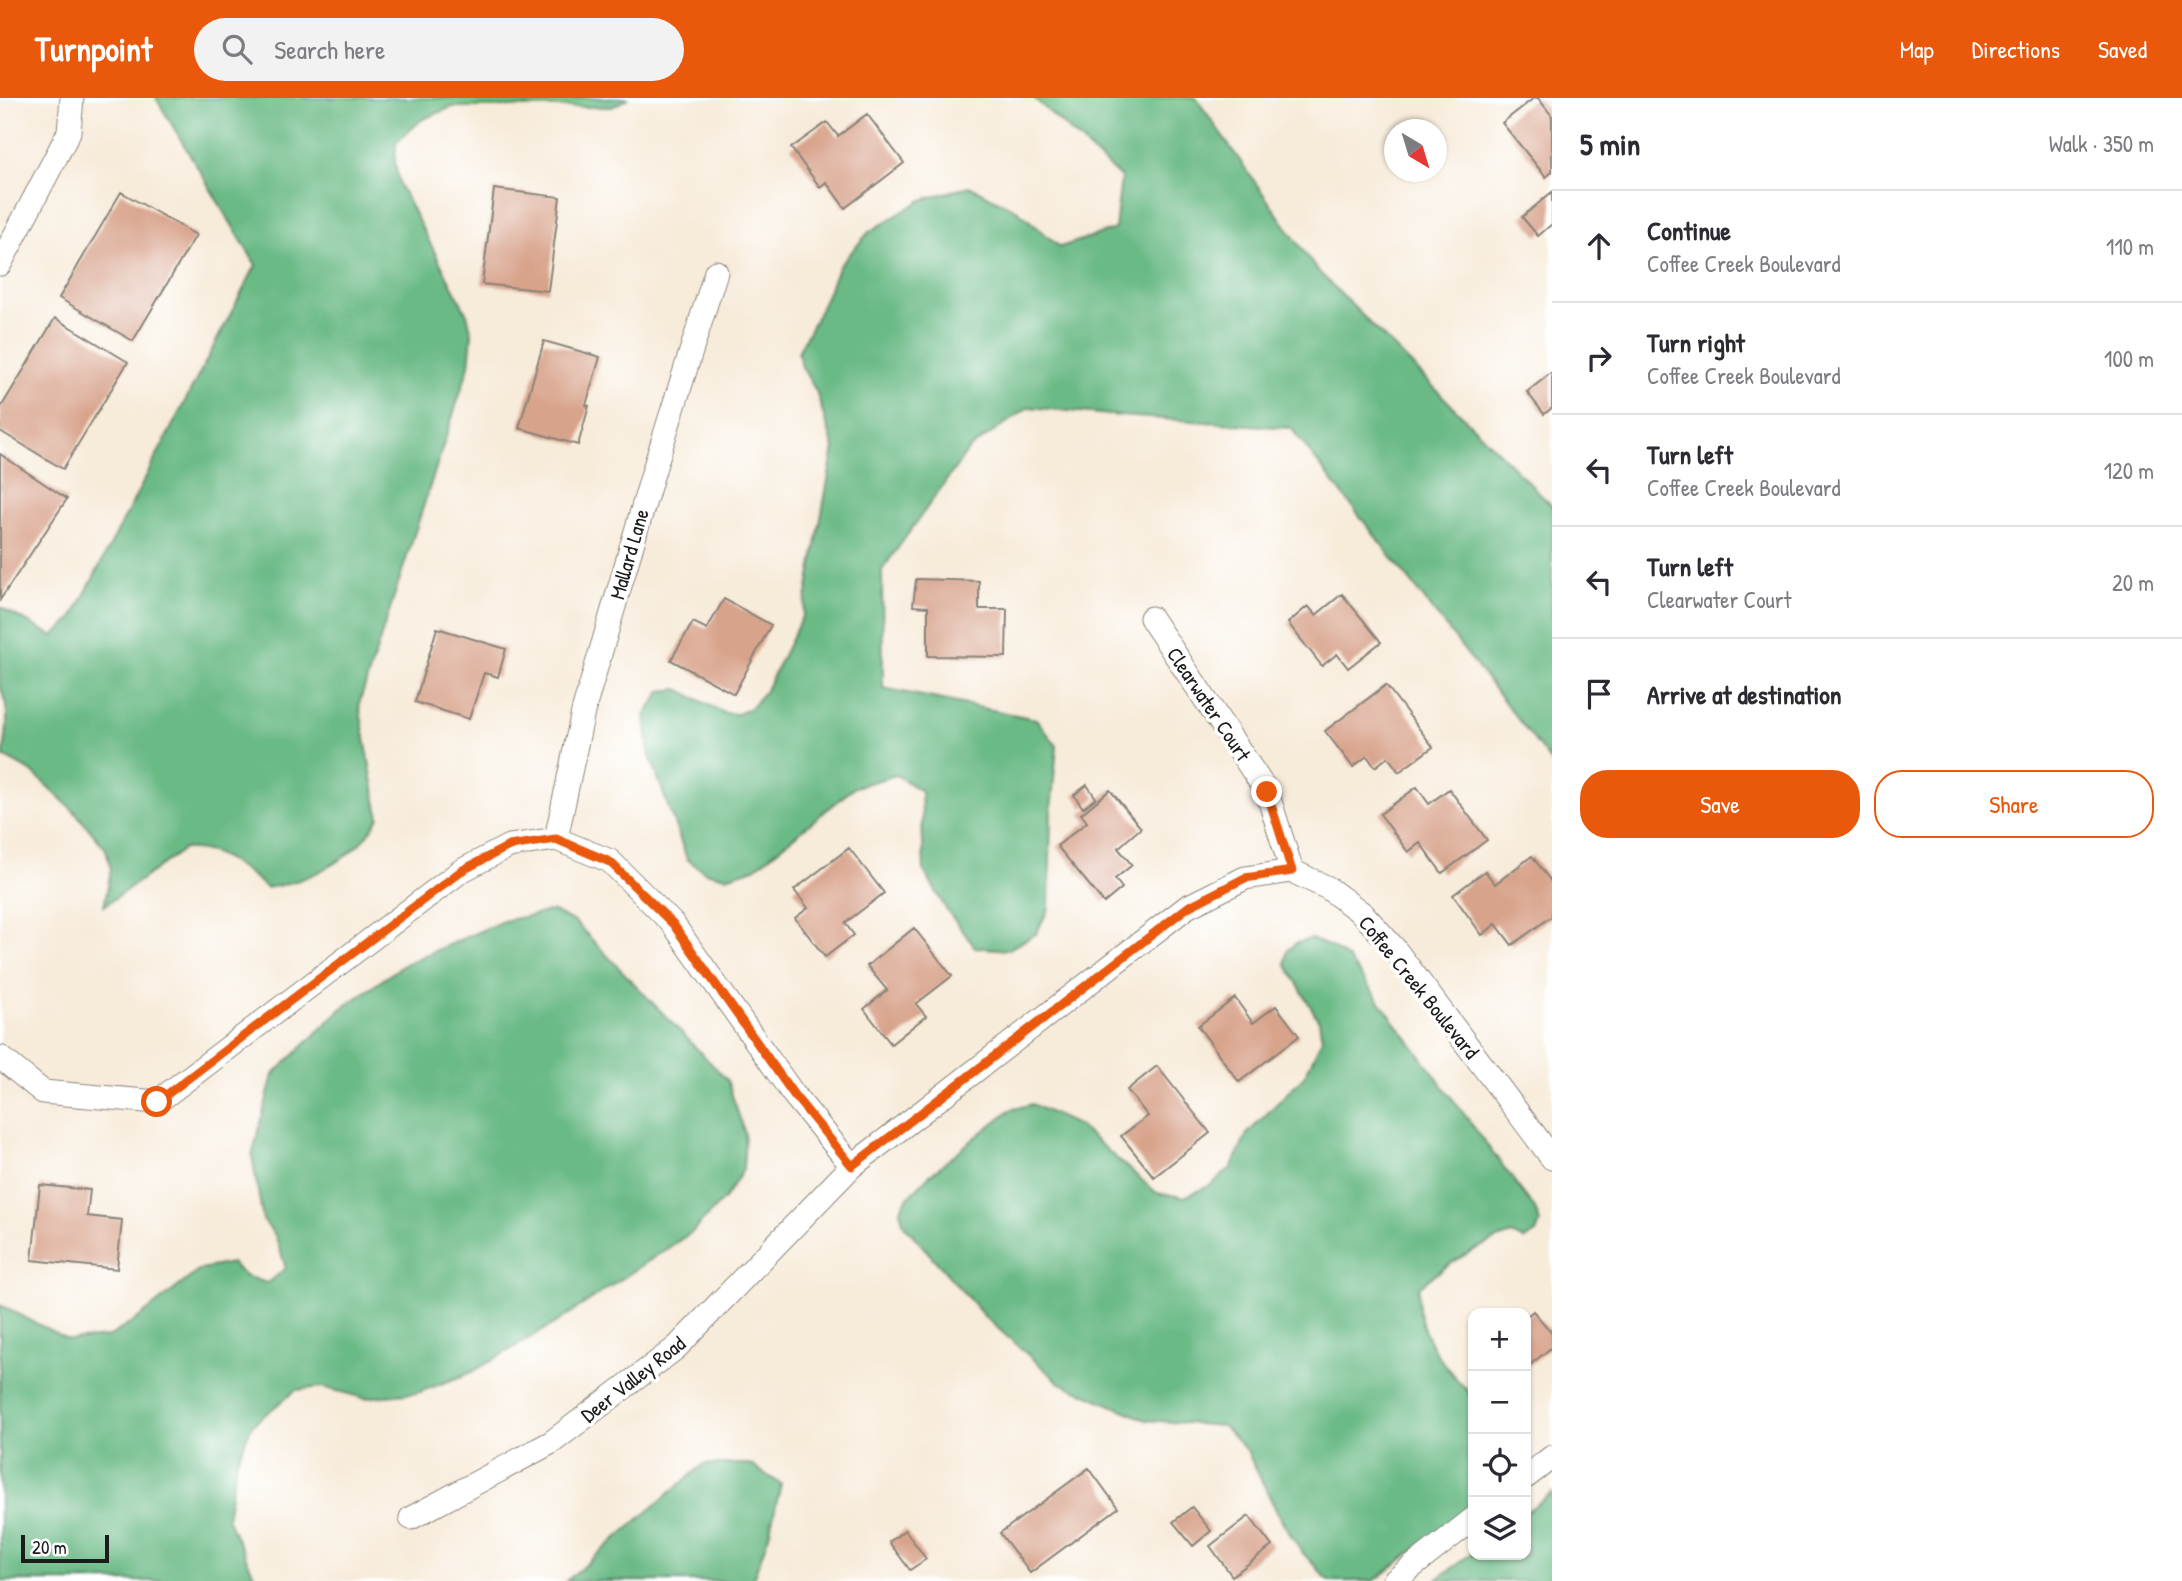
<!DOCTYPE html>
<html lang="en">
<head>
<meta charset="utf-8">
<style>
	:root { --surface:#fff; --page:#f2f2f3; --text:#2b2b33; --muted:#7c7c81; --line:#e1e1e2; --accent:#ea580c }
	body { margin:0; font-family:"Patrick Hand",sans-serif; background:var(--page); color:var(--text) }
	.controls { position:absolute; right:21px; bottom:21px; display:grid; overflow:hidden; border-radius:14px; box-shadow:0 2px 5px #0004 }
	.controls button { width:63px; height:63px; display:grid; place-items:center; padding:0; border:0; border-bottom:2px solid var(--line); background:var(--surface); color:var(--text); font:35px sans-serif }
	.compass { position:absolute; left:1384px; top:21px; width:63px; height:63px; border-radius:50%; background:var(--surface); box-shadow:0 2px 5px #0004; rotate:142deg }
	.scale { position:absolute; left:21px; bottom:18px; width:88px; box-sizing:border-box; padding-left:7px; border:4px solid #1c1c1c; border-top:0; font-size:19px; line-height:24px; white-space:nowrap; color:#1c1c1c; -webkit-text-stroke:5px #fff; paint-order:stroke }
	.stop { position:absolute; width:21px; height:21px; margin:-16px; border:5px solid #ea580c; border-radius:50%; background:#fff }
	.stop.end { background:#ea580c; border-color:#fff; box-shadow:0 2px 7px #0008 }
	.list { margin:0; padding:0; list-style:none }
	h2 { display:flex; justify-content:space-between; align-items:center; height:91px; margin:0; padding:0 28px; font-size:30px }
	h2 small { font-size:23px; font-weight:400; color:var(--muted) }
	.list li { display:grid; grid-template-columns:46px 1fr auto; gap:21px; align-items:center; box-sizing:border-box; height:112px; padding:0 28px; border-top:2px solid var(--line) }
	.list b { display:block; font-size:26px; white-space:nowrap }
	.list p { margin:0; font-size:23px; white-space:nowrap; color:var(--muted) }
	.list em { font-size:23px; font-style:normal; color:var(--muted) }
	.actions { display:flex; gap:14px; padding:21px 28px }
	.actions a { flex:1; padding:16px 0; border:2px solid var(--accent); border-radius:28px; text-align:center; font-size:24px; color:var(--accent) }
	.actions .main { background:var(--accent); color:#fff }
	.icon { flex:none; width:38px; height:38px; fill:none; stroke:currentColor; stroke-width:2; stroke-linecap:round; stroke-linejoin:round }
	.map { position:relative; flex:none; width:1552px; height:1483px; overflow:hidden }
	header { display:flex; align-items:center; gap:42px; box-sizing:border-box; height:98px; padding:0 35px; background:var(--accent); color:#fff }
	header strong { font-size:33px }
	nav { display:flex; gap:38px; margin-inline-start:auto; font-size:24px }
	.search { width:490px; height:63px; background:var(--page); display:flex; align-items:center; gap:18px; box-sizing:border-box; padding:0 24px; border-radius:38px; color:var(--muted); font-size:26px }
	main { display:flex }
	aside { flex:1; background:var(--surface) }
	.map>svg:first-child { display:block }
	.forest { fill:#6aba86; stroke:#436b51; stroke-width:2 }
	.building { fill:#d8a38b }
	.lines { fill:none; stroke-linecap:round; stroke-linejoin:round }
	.minor-casing { stroke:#8a847a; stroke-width:25 }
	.minor { stroke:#fff; stroke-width:23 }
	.route { stroke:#ea580c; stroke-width:9 }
	.labels { text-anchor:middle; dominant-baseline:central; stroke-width:7; stroke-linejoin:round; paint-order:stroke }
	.street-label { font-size:21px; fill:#1c1c1c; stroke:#fff }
</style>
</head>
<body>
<header>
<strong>Turnpoint</strong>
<div class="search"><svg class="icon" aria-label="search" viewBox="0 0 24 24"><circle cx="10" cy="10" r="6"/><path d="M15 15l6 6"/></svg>Search here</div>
<nav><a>Map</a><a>Directions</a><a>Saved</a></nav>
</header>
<main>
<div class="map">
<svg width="1552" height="1483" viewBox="0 0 1552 1483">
	<rect width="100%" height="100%" fill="#fff"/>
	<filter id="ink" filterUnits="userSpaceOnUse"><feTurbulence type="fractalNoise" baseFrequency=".0143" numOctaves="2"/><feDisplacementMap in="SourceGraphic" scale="14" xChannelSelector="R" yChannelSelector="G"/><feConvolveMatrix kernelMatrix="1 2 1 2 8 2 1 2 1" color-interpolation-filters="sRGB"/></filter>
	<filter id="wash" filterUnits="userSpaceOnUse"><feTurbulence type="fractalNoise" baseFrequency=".00686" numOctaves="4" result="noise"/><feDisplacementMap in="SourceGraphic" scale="28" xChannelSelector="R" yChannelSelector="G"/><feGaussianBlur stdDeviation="1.57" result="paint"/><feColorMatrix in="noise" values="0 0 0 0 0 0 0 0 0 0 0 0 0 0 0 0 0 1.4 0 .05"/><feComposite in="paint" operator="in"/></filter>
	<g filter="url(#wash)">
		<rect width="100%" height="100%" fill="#f7ebd9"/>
		<path class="forest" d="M156,0h473l-17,9h-160l-31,13 -25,23 -1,21 5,22 67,128 5,20 -3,32 -110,338 20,113c-20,40 -70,65 -113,71 -22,-20 -51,-42 -82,-39l-80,57 7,-36 -5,-21 -32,-38 -43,-40 -28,-15c4,-22 8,-48 -3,-69v-80l53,29 19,-17 184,-354z
			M1034,0h162l120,171 236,237v257l-261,-335 -170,-12 -92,-9 -60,42 -87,121 1,118 153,31 21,27 -6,66 -2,96 -13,26 -29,16 -32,-3 -29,-38 -22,-38 -3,-80 -25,-16 -41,12 -100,81 -29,9 -21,-5 -18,-13 -38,-106 -4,-37 16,-25 17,-2 46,24 14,1 12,-6 16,-18 37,-75 31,-167 -18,-57 -14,-24 -4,-15 22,-42 19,-44 30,-34 53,-32 47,-14 48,24 43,37 55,-18 6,-51z
			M553,813l22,11 152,158 18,54 -2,36 -18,28 -33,34 -135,90 -85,50 -55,21 -53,5 -42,-11 -26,3 -44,35 -16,38 -9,55 30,63h-257v-276l69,35 39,-3 25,-15 68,-53 30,-6 14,13 22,7 19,-15 -11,-33 -12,-15 -11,-64 21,-81 68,-66 64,-45 98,-43z
			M1311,841l20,8 17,12 187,250 5,14 -4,10 -12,7 -12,-6c-35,11 -65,30 -93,53 -6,44 24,80 54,109v108l-96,75 -6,2h-39l-5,-2 -27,-29 -21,-34 -32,-65 -24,-25 -77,-6 -86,-37 -75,-66 -81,-92 -4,-14 7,-13 22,-22 37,-31 44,-35 22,-6 47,22 78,67 27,4 27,-12 20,-17 16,-34 58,-59 17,-36 -3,-18 -33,-57 1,-13 9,-8z
			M704,1366h45l32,20 -12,51 -17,46h-186z
			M1552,1395v88h-117l38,-29v3h53v-43z"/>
		<g id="blocks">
			<path class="building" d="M1534,0h4l14,18v56l-6,5 -44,-54z
				M867,16l37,49 -59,45 -19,-26 -6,5 -29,-39 36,-26 11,14z
				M494,91l66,8 -12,94 -66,-7z
				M121,94l75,43 -63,106 -74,-43z
				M1552,94v32l-14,12 -16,-19z
				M55,220l73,44 -65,107 -63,-38v-22z
				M544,243l56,16 -14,48 3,1 -11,39 -59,-17z
				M1552,274v36l-8,6 -17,-22z
				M0,356l67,45 -67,101z
				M916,481l63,2v28h28l-1,48 -78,-1v-49l-15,-1z
				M1342,496l39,48 -33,26 -11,-14 -15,12 -34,-43 20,-17 8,9z
				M724,501l47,26 -37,69 -63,-34 22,-38 14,7z
				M437,530l69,21 -8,28 -14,-4 -15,46 -54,-17z
				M1386,587l47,62 -34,25 -11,-15 -13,10 -8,-11 -14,11 -28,-36z
				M1087,687l9,13 -13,10 -9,-13z
				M1417,689l12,17 20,-15 38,51 -45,33 -22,-30 -12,9 -28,-38z
				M1110,692l31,38 -23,20 14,17 -17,14 7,9 -18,15 -47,-57 30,-24 -6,-8z
				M849,750l35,45 -39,30 9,12 -29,22 -30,-39 13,-10 -14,-18z
				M1532,758l20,27v33l-40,29 -16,-21 -14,11 -29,-40 32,-24 10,13z
				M914,830l38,48 -36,28 10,12 -35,28 -27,-35 23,-19 -20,-24z
				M1235,900l18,25 23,-17 23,30 -60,46 -41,-56z
				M1157,968l53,67 -56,44 -33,-41 27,-20 -21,-26z
				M40,1087l50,5 -3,26 35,4 -5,49 -85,-9z
				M1533,1213l19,22v14l-26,21v-51z
				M1089,1370l29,40 -88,65 -30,-40z
				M1192,1409l19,24 -18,15 -20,-24z
				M1249,1418l23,30 -40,30 -22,-30z
				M905,1432l21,29 -16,11 -21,-28z"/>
		</g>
	</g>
	<g filter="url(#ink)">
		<use href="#blocks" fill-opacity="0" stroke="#8a847a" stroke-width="2"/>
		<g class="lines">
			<defs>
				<path id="minor" d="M0,166l69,-132 3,-34
					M1151,520l116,174 25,79
					M556,741l27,-127 73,-249 60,-191
					M0,959l43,35 114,10 304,-231 48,-25 47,-7 54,22 63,63 121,171 58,71 335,-259 58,-29 47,-7 36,17 35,26 31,34 158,210
					M1526,1379l26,-20
					M411,1420l141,-76 124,-94 176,-182
					M1394,1483l79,-62"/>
			</defs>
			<use href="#minor" class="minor-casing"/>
			<use href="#minor" class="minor"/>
		</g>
	</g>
	<g class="lines" filter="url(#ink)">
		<path class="route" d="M157,1004l304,-231 48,-25 47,-7 54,23 63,62 121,171 58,71 336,-259 57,-29 47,-7 -25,-79"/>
	</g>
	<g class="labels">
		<g class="street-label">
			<text transform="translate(629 456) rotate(-74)">Mallard Lane</text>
			<text transform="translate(1209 606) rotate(56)">Clearwater Court</text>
			<text transform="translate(1419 889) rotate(51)">Coffee Creek Boulevard</text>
			<text transform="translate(633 1281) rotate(-38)">Deer Valley Road</text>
		</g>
	</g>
</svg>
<div class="controls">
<button>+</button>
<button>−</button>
<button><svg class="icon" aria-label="locate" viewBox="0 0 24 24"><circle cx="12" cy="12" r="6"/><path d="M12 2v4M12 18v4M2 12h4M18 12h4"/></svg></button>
<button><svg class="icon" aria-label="layers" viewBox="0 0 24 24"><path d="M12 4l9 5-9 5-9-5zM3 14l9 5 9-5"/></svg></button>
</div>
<svg class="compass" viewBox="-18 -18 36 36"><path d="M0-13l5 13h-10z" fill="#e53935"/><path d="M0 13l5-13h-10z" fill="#7c7c81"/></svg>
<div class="scale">20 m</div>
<div class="stop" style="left:157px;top:1004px"></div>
<div class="stop end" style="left:1267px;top:694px"></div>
</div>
<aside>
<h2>5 min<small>Walk · 350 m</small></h2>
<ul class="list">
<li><svg class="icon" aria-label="ahead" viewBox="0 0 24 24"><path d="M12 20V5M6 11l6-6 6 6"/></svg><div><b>Continue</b><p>Coffee Creek Boulevard</p></div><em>110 m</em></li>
<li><svg class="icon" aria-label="right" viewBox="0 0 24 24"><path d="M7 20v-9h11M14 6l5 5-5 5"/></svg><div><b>Turn right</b><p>Coffee Creek Boulevard</p></div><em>100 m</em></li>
<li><svg class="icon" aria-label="left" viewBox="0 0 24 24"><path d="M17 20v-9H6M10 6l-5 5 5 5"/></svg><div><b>Turn left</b><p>Coffee Creek Boulevard</p></div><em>120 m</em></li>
<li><svg class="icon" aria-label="left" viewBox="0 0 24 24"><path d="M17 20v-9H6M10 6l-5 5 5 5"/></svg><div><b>Turn left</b><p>Clearwater Court</p></div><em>20 m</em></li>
<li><svg class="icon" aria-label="arrive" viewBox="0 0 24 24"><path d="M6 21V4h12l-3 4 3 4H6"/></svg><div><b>Arrive at destination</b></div></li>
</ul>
<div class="actions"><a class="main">Save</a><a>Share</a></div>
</aside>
</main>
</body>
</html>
